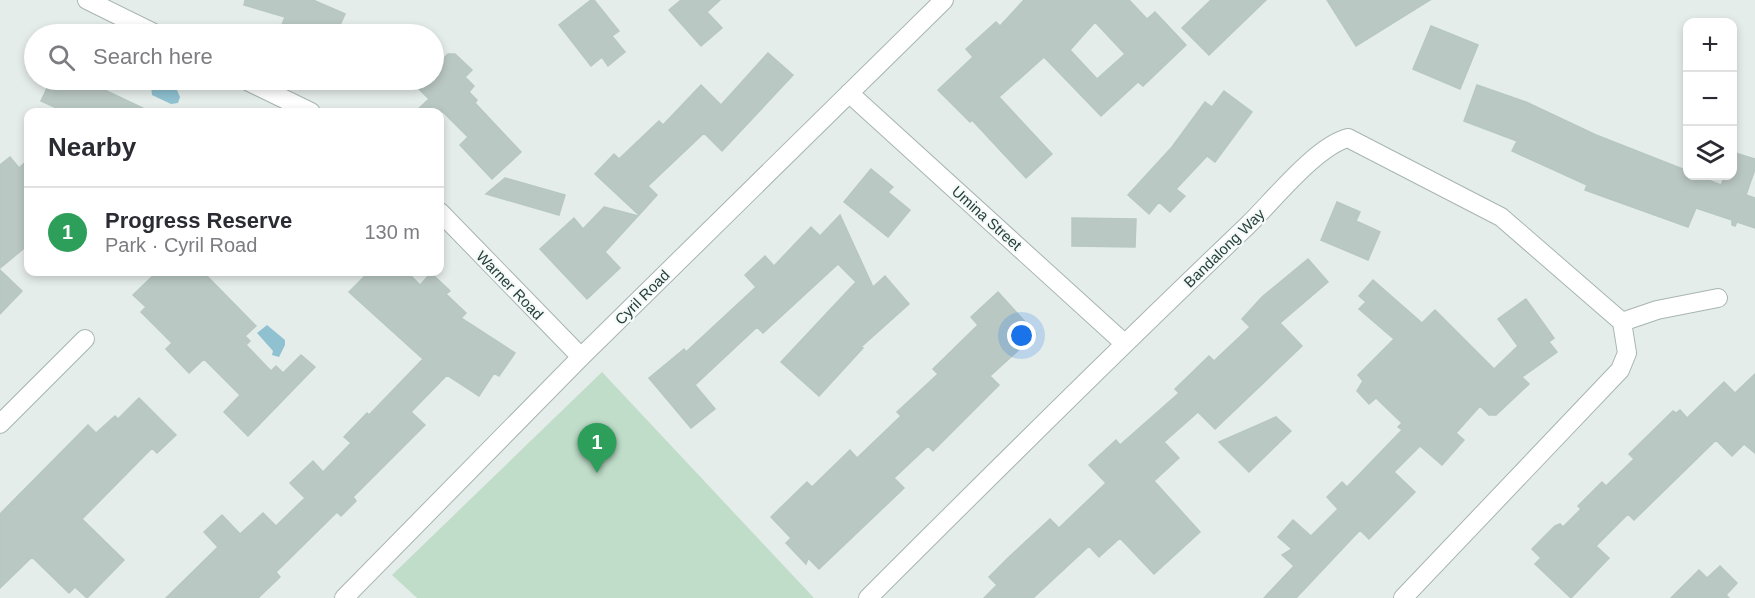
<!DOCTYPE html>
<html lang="en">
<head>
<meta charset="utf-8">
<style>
	:root { --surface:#fff; --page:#f2f2f3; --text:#2b2b33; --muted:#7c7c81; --line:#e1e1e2; --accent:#825849 }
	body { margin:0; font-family:Helvetica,sans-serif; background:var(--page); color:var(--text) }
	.controls { position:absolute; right:18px; top:18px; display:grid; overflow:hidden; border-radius:12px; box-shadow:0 3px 9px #0003 }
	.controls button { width:54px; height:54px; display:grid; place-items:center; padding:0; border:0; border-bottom:2px solid var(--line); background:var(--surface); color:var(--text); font:30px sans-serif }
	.you { position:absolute; left:1022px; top:336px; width:21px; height:21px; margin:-15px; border:4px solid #fff; border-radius:50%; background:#1a73e8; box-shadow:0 0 0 9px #1a73e833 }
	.badge { display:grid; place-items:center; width:39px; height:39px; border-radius:50%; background:var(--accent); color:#fff; font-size:20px; font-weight:700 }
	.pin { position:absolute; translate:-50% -50px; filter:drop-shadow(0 2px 3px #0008) }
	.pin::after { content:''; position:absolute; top:32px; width:21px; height:18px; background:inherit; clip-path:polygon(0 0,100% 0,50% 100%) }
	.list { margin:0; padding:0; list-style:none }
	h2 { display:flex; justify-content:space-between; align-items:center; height:78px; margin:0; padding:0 24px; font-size:26px }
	h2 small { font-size:20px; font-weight:400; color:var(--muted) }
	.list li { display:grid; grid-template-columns:39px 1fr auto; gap:18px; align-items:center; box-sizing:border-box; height:90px; padding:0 24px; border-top:2px solid var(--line) }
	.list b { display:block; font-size:22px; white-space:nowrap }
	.list p { margin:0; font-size:20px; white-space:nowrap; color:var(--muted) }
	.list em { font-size:20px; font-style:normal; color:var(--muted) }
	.icon { flex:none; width:33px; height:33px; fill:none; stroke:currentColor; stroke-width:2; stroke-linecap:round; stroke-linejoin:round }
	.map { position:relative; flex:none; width:1755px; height:598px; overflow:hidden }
	.search { position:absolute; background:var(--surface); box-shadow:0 3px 9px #0003; left:24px; top:24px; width:420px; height:66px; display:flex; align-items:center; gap:15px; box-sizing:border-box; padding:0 21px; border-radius:33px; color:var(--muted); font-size:22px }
	.panel { position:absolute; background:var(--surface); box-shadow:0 3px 9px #0003; left:24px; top:108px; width:420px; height:168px; border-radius:12px }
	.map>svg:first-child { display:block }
	.green { fill:#bfddc9 }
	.water { fill:#8fc1d0 }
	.building { fill:#bac8c3; stroke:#b7c7c2; stroke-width:1.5; fill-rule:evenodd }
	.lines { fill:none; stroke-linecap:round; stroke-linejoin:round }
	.minor-casing { stroke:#a7b5b2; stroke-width:20 }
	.minor { stroke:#fff; stroke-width:18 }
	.labels { text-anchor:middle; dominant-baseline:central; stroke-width:4.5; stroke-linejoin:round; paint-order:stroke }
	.street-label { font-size:15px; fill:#243f3a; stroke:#f5faf8 }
</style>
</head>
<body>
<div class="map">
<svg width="1755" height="598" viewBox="0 0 1755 598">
	<rect width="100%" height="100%" fill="#e5edea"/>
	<path class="green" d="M602,372l212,226h-397l-25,-23z"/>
	<path class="water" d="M156,82l21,8 3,7 -2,6 -7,1 -19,-9 -1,-8z
		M267,325l18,15v5l-6,12 -7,-2 1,-4 -16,-18z"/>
	<path class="building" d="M245,0h68l32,14 -9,20h-37l-18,-7 4,-10 -41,-12z
		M591,0h3l25,31 -7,5 13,16 -17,14 -6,-9 -11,9 -32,-41z
		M681,0h39l-13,12 15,16 -21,18 -32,-36z
		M1024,0h105l18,19 8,-7 31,33 -43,41 -5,-4 -37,34 -57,-59 -45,40 53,57 -26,24 -54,-58 -2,2 -32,-32 35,-33 -7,-8 30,-27 4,4zM1095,22l30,32 -28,25 -27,-29z
		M1211,0h55l-57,55 -27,-27z
		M1327,0h103l-74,46z
		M1431,26l47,19 -18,44 -47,-20z
		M768,53l25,22 -71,76 -18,-18 -56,53 9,9 -18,20 -44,-41 19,-20 5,5 40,-38 4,4 38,-40 20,20z
		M448,54h7l17,16 -7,7 9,9 -5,6 8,8 -2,3 46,49 -29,27 -32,-34 8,-8 -25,-25h-28l14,-13 -19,-19h24v-12z
		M51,80h49l-4,6 55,26h-86l-24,-11z
		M1477,85l49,17 70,33 92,36v5h10l23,9 4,-9h7v-24l23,7v10l-9,26 9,3v30l-18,-6 -2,4 -3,-1v-5l-36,-12 -8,19 -103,-37 2,-5 -75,-34 5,-10 -53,-20z
		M1224,91l28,21 -37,50 -8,-6 -31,33 9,7 -15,16 -11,-10 -10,12 -21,-19 44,-48 33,-45 7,5z
		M10,157l9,11 9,-8v85l-28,23v-103z
		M871,169l22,18 -5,5 22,18 -22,27 -44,-35z
		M505,178l60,17 -6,20 -73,-21z
		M1337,202l23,10 -4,9 24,11 -12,28 -47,-20z
		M604,207l34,9 -33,36 15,16 -33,31 -47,-50 34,-31 9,11z
		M840,215l33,72 12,-11 24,28 -48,43 2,1 -44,48 -38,-34 75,-80 -18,-18 -75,69 -6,-6 -62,58 20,24 -24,19 -42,-50 35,-29 2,3 70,-65 -11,-12 20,-19 9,10 37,-39 9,9z
		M1072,218l64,1 -1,28 -63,-1z
		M1308,259l20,23 -48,41 22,23 -87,83 -17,-17 -34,30 15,16 -25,23 46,51 -46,42 -34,-36 -21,19 -10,-11 -56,52h-49l13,-13 -8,-8 20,-20 41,-38 9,9 47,-45 -17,-18 27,-25 4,5 59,-52 -4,-4 34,-33 5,5 36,-34 -8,-8 20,-22z
		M0,270l22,21 -22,23z
		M157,272h46l53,54 -11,10 5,5 -4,4 25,26 5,-5 7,7 18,-18 14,12 -67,69 -24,-24 16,-17 -36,-36 -15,14 -23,-24 6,-6 -31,-31 5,-5 -13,-12z
		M369,272h38l13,13 11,-12 19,18 -4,3 20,19 -5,5 54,35 -16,23 -5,-3 -15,23 -32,-21 -36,37 14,13 -72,72 3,4 -15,15 -4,-4 -61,60 4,5 -22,21h-92l52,-51 -14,-15 18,-17 18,19 23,-21 13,13 29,-28 -15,-15 23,-22 10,11 28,-29 -7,-6 23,-24 2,2 54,-56 -74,-67z
		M1373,280l49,43 13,-13 59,59 24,-23 -20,-27 28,-20 28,39 -5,4 8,10 -35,25 7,7 -33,31h-7l-9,-9 -24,27 8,7 -22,25 -22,-19 -26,26 21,20 -46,47 -9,-9 -64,68h-32l30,-32 -12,-11 10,-6 -14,-12 15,-17 18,16 27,-27 -11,-12 15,-15 5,5 55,-57 -4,-3 4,-4 -26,-25 -7,6 -12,-13 6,-10 -5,-6 36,-36 -35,-30 7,-7 -7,-6z
		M998,292l38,42 -46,42 9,9 -66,66 -5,-5 -34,32 10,10 -85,81 -11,-11 -2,6 -20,-21 5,-5 -20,-21 36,-35 5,5 38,-37 7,8 44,-42 -4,-4 41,-38 -5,-5 45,-44 -7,-8z
		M1755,374v79l-11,-9 -12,12 -16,-16 -82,80 -6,-6 -32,32 13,12 -38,40 -36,-34 6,-6 -9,-9 23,-23 5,-2 3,3 18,-18 -3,-3 24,-24 4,4 28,-27 -5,-5 44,-43 3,2 4,-3 7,8 37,-36 11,11z
		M139,398l37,37 -19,18 -5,-5 -70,71 42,41 -37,38 -12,-11 -6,6 -37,-36 -32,31v-74l88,-89 8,8 19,-17 3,3z
		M1276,417l15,14 -42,41 -30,-30z
		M1720,566l17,17 -11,12 3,3h-58l28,-28 8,8z"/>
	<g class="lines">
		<defs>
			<path id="minor" d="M87,0l69,34
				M245,80l66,32
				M849,93l275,250
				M440,212l141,145
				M1622,322l35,-12 61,-12
				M0,424l85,-85
				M344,598l237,-241 363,-357
				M868,598c125,-125 251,-250 379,-372 25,-24 69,-80 101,-88l153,79 121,105 5,31 -7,17 -217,228"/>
		</defs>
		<use href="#minor" class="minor-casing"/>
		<use href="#minor" class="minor"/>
	</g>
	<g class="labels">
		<g class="street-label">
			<text transform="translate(987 218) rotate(42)">Umina Street</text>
			<text transform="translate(1224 248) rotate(-44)">Bandalong Way</text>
			<text transform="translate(510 285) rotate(46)">Warner Road</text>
			<text transform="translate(642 297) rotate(-45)">Cyril Road</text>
		</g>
	</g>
</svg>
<div class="controls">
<button>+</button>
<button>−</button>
<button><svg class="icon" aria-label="layers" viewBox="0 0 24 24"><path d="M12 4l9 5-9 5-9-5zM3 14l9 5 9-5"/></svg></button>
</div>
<div class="you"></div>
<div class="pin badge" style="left:597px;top:473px;background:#2e9e5b">1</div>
<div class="search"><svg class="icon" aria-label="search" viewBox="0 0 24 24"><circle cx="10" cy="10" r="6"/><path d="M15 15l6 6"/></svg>Search here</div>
<section class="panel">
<h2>Nearby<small></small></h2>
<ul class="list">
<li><span class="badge" style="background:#2e9e5b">1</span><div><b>Progress Reserve</b><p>Park · Cyril Road</p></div><em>130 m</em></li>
</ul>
</section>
</div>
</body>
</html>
